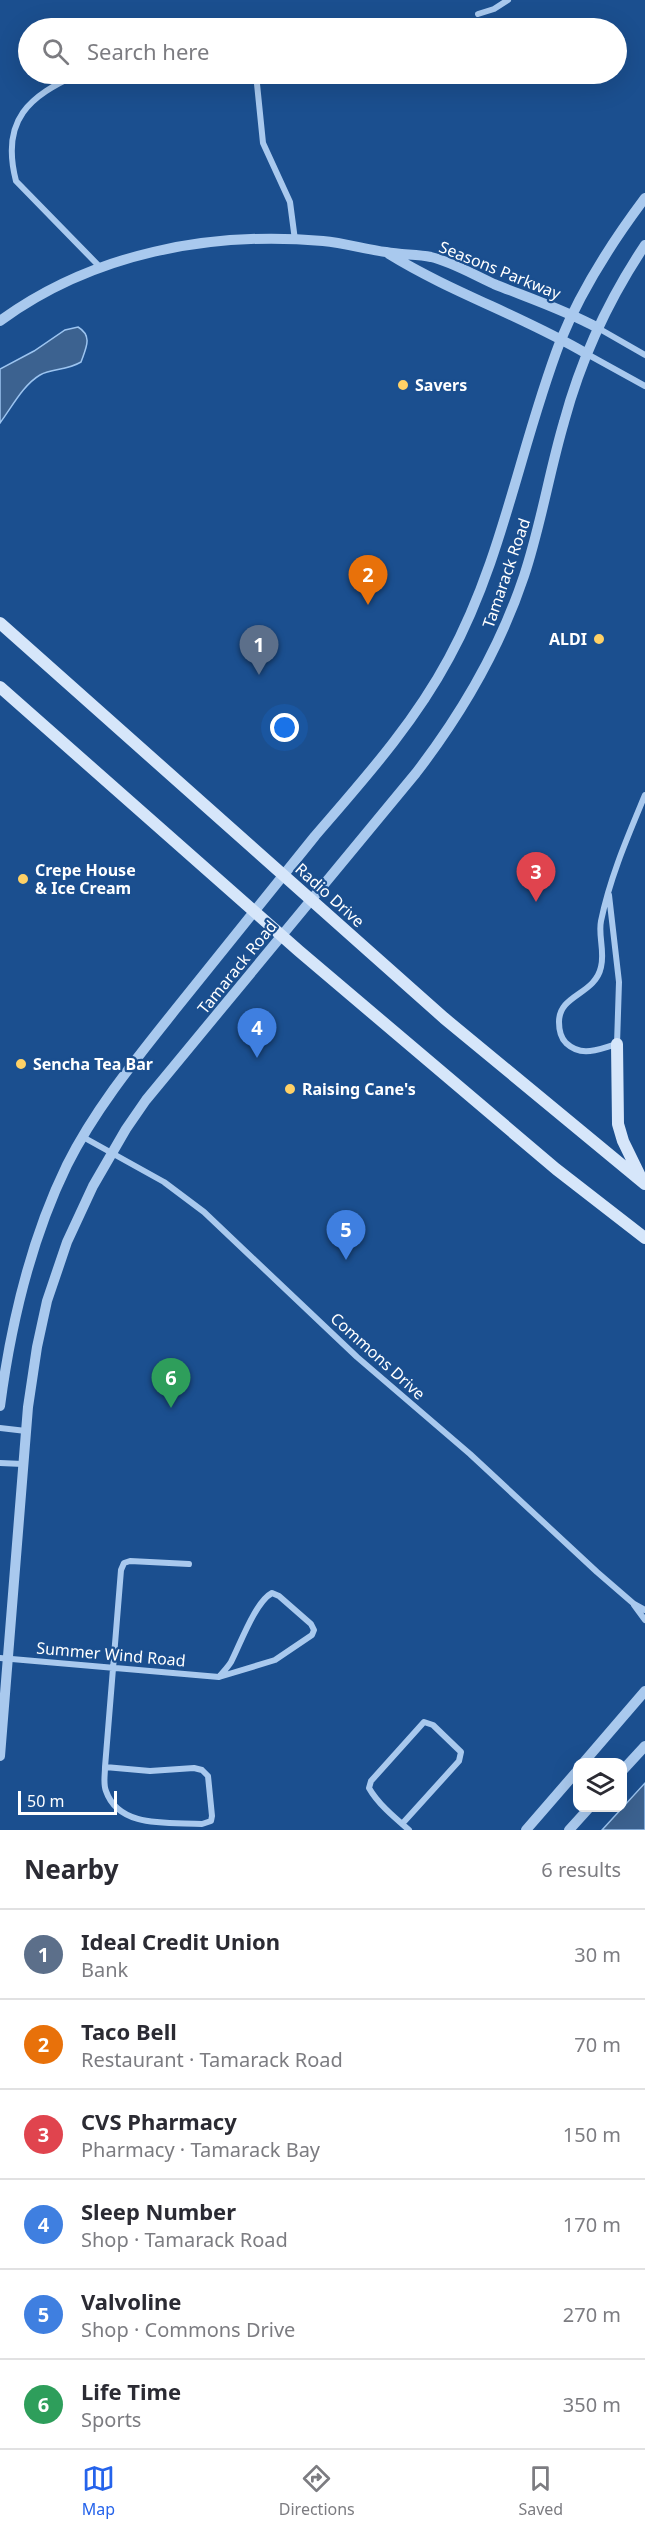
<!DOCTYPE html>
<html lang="en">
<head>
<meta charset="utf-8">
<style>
	:root { --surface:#fff; --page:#f7f7f7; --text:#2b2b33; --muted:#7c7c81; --line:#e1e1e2; --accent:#2563eb }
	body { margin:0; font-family:"Noto Sans",sans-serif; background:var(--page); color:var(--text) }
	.controls { position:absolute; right:18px; bottom:18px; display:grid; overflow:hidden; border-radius:12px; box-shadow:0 6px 24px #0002 }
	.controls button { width:54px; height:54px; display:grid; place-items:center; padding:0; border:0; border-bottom:2px solid var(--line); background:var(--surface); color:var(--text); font:30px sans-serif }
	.scale { position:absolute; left:18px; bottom:15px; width:99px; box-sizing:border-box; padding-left:6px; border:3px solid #fff; border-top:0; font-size:16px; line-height:21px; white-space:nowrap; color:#fff; -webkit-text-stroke:4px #1b4f8f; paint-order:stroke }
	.you { position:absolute; left:285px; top:728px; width:21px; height:21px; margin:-15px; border:4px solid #fff; border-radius:50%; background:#1a73e8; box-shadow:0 0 0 9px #1a73e833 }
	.badge { display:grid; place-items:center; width:39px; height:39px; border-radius:50%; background:var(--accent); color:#fff; font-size:20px; font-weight:700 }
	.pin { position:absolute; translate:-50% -50px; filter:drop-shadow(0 2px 3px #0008) }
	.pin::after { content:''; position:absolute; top:32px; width:21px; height:18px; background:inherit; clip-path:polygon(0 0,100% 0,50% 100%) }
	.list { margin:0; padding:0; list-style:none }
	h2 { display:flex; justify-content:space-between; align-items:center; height:78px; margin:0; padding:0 24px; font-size:26px }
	h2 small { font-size:20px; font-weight:400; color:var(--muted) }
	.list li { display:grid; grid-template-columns:39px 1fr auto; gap:18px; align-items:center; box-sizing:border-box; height:90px; padding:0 24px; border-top:2px solid var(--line) }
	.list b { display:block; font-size:22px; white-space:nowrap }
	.list p { margin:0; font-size:20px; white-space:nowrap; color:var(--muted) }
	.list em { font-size:20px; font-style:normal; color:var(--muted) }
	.icon { flex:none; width:33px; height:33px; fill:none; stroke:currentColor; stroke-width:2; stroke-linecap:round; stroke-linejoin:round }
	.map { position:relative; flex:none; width:645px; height:1830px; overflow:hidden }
	.search { position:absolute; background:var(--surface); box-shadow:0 6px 24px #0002; left:18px; right:18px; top:18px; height:66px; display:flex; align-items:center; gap:15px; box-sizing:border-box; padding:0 21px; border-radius:33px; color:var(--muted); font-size:22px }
	.sheet { height:618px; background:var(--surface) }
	nav { display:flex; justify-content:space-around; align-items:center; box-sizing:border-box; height:84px; border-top:2px solid var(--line); background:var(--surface); font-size:16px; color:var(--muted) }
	nav a { display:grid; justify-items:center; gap:3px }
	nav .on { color:var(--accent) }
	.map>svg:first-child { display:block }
	.water { fill:#3c6290; stroke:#9cc4f0; stroke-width:1.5 }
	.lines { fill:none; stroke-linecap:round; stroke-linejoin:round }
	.minor { stroke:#a9c9ee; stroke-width:6 }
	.tertiary { stroke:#a9c9ee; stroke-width:10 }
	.secondary { stroke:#d6e6fa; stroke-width:12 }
	.poi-dot { fill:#ffd166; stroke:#1b4f8f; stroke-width:2 }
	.labels { text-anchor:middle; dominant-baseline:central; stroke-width:4.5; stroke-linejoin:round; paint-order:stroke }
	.street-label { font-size:16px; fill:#fff; stroke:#1b4f8f }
	.poi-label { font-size:16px; font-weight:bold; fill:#fff; stroke:#1b4f8f; text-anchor:start }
</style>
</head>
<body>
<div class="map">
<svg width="645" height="1830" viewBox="0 0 645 1830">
	<rect width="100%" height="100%" fill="#1b4f8f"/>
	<path class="water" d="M78,327c15,9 8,21 3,35 -15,9 -29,6 -41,13 -17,10 -28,32 -40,48v-54l34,-18 31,-21z
		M645,1783v47h-43z"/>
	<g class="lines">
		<path class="minor" d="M478,14l16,-5 14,-9
			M178,28l21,-3 10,3
			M78,74c-48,22 -78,45 -62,107l84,86
			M256,74l7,69 27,59 5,38
			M598,328l47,27
			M587,354l58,32
			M609,895l10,87 -2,62c-19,5 -35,14 -51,-1 -6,-6 -7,-13 -7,-21 0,-28 36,-27 42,-55 4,-16 -3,-31 0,-46 9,-44 27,-85 44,-126
			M83,1137l81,45 40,30 153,145 113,97 127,118 37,32 11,6
			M0,1428l26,3
			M0,1463l23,1
			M272,1593l7,3 32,28 3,6 -2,5 -37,25 -56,17c4,-5 9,-10 12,-15 9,-17 24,-60 41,-69z
			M634,1605l11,15
			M0,1658l219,19
			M105,1767l45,4 44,-3 8,2 6,6 4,40 -1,5 -9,3c-32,-2 -83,5 -96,-33 -3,-7 -1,-16 -1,-24l16,-197 3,-7 6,-2 59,3
			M402,1824l57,-63 2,-9 -28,-27 -9,-3 -53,59 -2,7c9,16 26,30 40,42"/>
		<path class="tertiary" d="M389,254c63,39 134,62 198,100
			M0,321c93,-68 210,-90 323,-80 21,2 42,8 63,11 15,3 31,2 45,5 21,5 43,18 63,27 35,14 71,26 104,44
			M0,1406c11,-83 30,-165 67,-241 28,-56 69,-106 108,-155 46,-58 93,-116 140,-174 49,-57 98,-111 134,-178 54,-99 71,-212 111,-316 21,-52 52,-100 85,-144
			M0,1756l28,-349 9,-60 10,-46 20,-59 26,-56 33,-57 20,-29 270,-327c47,-61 84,-125 108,-197 17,-51 25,-103 40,-154 17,-63 45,-123 81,-177
			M584,1762l61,-71
			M622,1771l23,-25
			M526,1830l52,-60
			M569,1830l20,-22"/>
		<path class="secondary" d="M0,623l444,395 201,166
			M0,687l299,264 257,218 89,69
			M617,1044l1,80 5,17 18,37"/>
	</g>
	<g class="poi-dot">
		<circle cx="403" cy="385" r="6"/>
		<circle cx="599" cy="639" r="6"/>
		<circle cx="23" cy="879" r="6"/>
		<circle cx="21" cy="1064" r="6"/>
		<circle cx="290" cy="1089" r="6"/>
	</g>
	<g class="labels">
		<g class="street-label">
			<text transform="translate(500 270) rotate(22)">Seasons Parkway</text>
			<text transform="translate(506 573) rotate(-71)">Tamarack Road</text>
			<text transform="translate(330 895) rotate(42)">Radio Drive</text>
			<text transform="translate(237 967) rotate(-51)">Tamarack Road</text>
			<text transform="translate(378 1356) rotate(42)">Commons Drive</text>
			<text transform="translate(111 1654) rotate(5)">Summer Wind Road</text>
		</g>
		<g class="poi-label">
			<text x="415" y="385">Savers</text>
			<text x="587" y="639" text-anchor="end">ALDI</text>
			<text x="35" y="870">Crepe House<tspan x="35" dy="18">&amp; Ice Cream</tspan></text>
			<text x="33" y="1064">Sencha Tea Bar</text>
			<text x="302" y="1089">Raising Cane's</text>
		</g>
	</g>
</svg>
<div class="controls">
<button><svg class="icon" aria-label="layers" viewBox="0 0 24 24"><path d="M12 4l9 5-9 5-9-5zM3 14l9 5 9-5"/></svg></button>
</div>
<div class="scale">50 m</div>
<div class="you"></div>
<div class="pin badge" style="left:259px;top:675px;background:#5c6f8a">1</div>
<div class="pin badge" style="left:368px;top:605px;background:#e8710a">2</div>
<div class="pin badge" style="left:536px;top:902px;background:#e0444e">3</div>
<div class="pin badge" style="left:257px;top:1058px;background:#3f7fe0">4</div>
<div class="pin badge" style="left:346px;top:1260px;background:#3f7fe0">5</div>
<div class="pin badge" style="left:171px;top:1408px;background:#2e9e5b">6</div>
<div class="search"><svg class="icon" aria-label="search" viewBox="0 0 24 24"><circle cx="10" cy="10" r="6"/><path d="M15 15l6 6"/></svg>Search here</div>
</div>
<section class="sheet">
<h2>Nearby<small>6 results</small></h2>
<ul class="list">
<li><span class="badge" style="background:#5c6f8a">1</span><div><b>Ideal Credit Union</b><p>Bank</p></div><em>30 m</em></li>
<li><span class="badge" style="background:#e8710a">2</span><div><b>Taco Bell</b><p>Restaurant · Tamarack Road</p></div><em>70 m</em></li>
<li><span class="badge" style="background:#e0444e">3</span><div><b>CVS Pharmacy</b><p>Pharmacy · Tamarack Bay</p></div><em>150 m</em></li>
<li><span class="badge" style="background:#3f7fe0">4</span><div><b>Sleep Number</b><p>Shop · Tamarack Road</p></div><em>170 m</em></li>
<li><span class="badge" style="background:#3f7fe0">5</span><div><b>Valvoline</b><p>Shop · Commons Drive</p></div><em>270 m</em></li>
<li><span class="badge" style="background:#2e9e5b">6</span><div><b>Life Time</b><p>Sports</p></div><em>350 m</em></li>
</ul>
</section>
<nav>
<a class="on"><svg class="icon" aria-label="map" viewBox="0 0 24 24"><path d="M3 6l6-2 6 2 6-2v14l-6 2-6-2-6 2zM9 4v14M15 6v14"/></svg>Map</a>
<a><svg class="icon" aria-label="directions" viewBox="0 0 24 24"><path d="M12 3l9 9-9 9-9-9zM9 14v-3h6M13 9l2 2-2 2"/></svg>Directions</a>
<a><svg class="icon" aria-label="saved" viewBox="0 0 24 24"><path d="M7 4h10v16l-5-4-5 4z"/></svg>Saved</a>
</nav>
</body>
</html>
